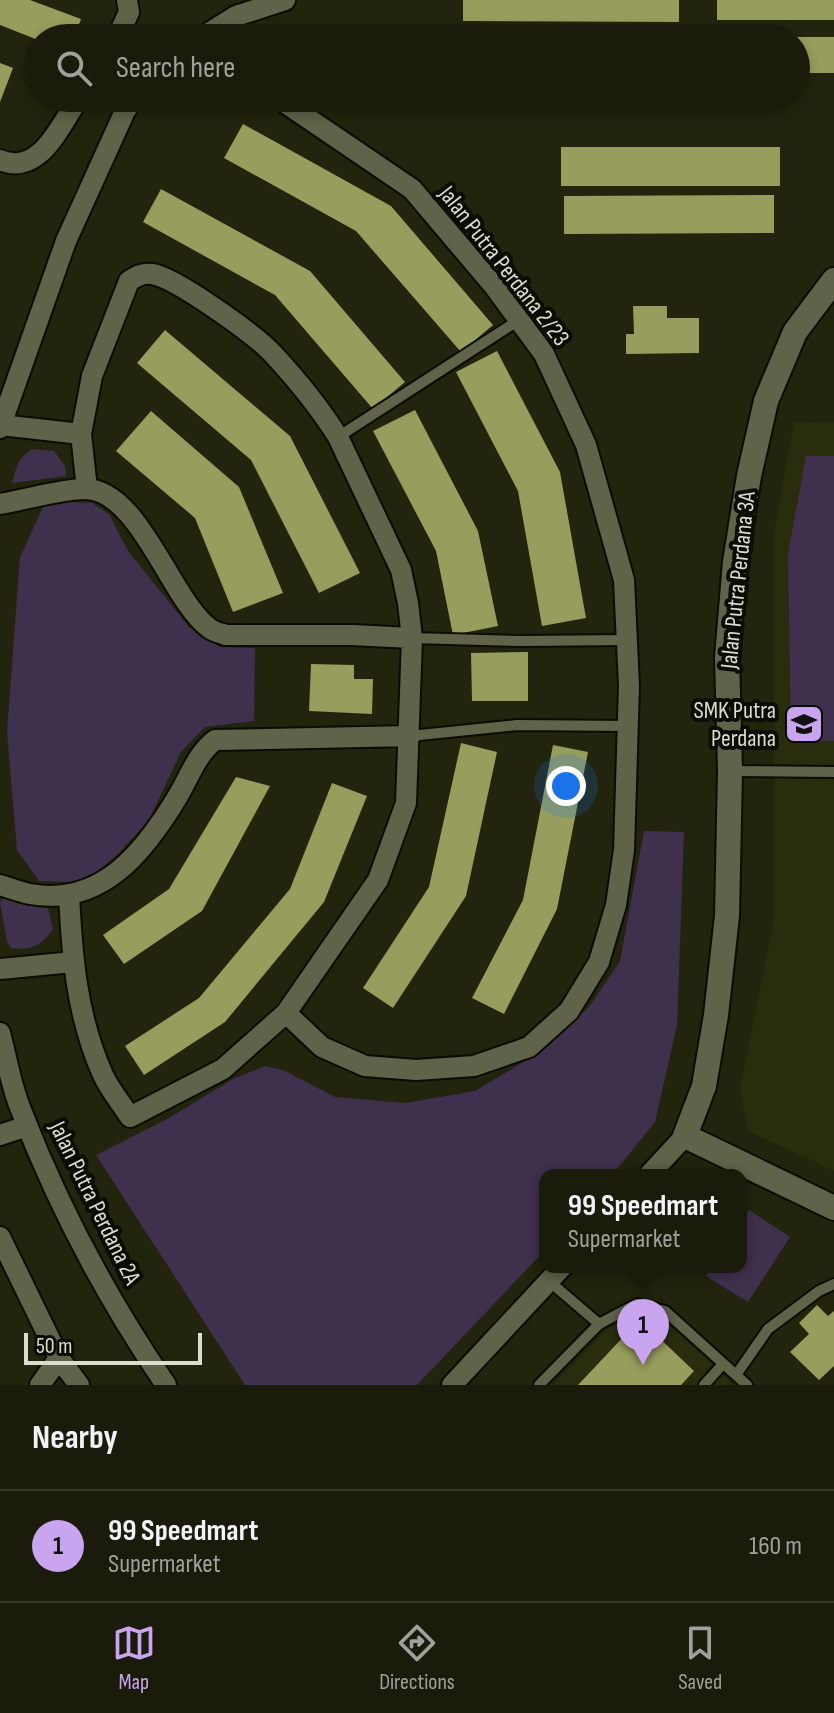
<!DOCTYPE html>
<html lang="en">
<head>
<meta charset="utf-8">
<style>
	:root { --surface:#1a1b0a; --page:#272818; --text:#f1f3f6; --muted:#9fa19c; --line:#38392b; --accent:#c8a5ee }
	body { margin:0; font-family:"Sofia Sans Condensed",sans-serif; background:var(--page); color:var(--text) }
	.scale { position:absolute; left:24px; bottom:20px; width:178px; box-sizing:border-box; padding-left:8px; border:4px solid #dbddcf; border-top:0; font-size:22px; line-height:28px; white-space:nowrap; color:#dbddcf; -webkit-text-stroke:6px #0b0c04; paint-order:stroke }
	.you { position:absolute; left:566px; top:786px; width:28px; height:28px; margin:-20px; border:6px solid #fff; border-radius:50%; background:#1a73e8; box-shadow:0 0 0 12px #1a73e833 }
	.badge { display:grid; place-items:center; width:52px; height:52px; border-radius:50%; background:var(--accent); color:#111; font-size:26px; font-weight:700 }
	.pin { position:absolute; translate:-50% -66px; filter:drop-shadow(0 2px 4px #0008) }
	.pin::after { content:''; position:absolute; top:42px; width:28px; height:24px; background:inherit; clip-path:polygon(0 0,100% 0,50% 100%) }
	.popup { position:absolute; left:539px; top:1169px; width:208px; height:104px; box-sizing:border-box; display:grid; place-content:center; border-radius:16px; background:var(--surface); filter:drop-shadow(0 2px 6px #0005); font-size:26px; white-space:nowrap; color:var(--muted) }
	.popup b { font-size:30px; color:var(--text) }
	.popup::after { content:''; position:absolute; left:50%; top:100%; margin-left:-16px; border:16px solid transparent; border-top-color:var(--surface) }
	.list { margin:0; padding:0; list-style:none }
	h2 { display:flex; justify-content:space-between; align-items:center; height:104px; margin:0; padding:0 32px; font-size:34px }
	h2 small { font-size:26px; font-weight:400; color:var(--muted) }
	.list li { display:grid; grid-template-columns:52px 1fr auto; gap:24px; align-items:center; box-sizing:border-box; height:112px; padding:0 32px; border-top:2px solid var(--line) }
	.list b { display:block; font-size:30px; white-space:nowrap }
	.list p { margin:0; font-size:26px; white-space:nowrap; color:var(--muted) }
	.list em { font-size:26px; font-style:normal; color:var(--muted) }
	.icon { flex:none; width:44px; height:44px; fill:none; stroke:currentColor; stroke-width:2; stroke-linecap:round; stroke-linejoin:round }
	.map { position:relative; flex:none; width:834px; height:1385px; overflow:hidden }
	.search { position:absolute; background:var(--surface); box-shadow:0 4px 12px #0003; left:24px; right:24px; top:24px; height:88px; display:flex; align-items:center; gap:20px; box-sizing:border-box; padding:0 28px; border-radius:44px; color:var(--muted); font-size:30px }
	.sheet { height:216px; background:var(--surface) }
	nav { display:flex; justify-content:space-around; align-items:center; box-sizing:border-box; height:112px; border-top:2px solid var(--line); background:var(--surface); font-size:22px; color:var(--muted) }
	nav a { display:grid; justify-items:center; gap:4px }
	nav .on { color:var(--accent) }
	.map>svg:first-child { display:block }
	.built { fill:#292c0d }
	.green { fill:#3f304e }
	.building { fill:#969d5d }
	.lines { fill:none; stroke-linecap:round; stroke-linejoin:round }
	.lane-casing { stroke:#0b0d00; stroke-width:14 }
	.street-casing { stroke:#0b0d00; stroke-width:24 }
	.secondary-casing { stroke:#0b0d00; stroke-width:28 }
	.lane { stroke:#60634a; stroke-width:10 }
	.street { stroke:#60634a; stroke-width:20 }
	.secondary { stroke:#60634a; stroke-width:24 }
	.labels { text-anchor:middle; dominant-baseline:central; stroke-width:8; stroke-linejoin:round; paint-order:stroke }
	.street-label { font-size:24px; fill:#dbddcf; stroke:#0b0c04 }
	.poi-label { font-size:24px; fill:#dbddcf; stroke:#0b0c04; text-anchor:end }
</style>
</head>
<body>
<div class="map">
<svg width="834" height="1385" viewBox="0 0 834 1385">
	<rect width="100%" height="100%" fill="#22240d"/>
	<path class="built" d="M794,422l40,1v748l-86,-40 -8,-43 34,-170v-387z
		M636,1313l26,5 72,67h-182l55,-55z"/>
	<path class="green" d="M32,449l22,2 11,15 1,10 -54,7c4,-15 6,-25 20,-34z
		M806,456h28v285h-43l-3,-187z
		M46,501l46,2 17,11 19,37 61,76 31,20 35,1 -1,73 -49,6 -24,25 -32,68 -31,34 -26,22 -20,6 -33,-1 -22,-31 -10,-118 13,-175z
		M644,831l40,1 -7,193 -22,97 -43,53h-67v75l-128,135h-172l-149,-230 73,-37 64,-39 32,-13 20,5 50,26 70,6 70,-12 57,-34 57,-50 31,-46z
		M3,898l45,10 5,21c-12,17 -22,22 -42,19l-4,-6 -7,-40z
		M749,1210l41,27 -42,65 -42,-26 6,-9h29v-45z"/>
	<path class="building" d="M0,0h30l51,19 -7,19 -36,2 -38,-15z
		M463,0h216v22l-216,-1z
		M717,0h117v20h-117z
		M796,37h38v36h-38z
		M0,63l13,5 -13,34z
		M243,124l148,82 102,119 -32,27 -105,-121 -132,-73z
		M561,147h219v39h-219z
		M161,189l149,82 95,111 -32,27 -98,-114 -132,-73z
		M774,195v38l-210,1v-38z
		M633,306h34v12h32v35l-73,1v-20h8z
		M165,330l125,106 70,137 -41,20 -68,-133 -114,-97z
		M497,351l63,121 26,146 -44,8 -24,-135 -62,-119z
		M415,410l63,121 20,95 -45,9 -17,-84 -63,-120z
		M151,411l88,76 44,106 -50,19 -38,-94 -79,-67z
		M528,652v49h-56l-1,-48z
		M311,664l43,1v14h19l-1,35 -63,-3z
		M461,743l36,9 -31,144 -73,112 -30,-20 66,-101z
		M553,745l35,7 -31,157 -53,105 -32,-16 51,-98z
		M236,777l34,9 -68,125 -78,53 -21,-29 66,-46z
		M332,783l35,13 -43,106 -99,120 -81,53 -19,-29 74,-48 91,-109z
		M817,1305l11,11 6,-5v55l-15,14 -29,-28 19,-18 -10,-11z
		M653,1332l41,39 -13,14h-103l49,-52z"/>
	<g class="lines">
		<defs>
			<path id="lane" d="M338,437l181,-117
				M412,638l108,3 108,-1
				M410,736l107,-11 112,1
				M732,771l102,1
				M549,1281l50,43
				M736,1375l32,-46 51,-38 15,-7
				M539,1385l60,-61 38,-20 28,7 82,74
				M704,1385l19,-21"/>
			<path id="street" d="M117,38l12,-26 -2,-12
				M201,38l35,-22 49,-16
				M278,98l134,91 82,97 50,68 42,91 38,135 5,106 -5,164 -8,55 -17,57 -30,49 -40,36 -55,19 -58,4 -51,-4 -43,-19 -36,-34
				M0,160c40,17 60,-35 79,-62
				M1,425l80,9
				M0,428l66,-187 59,-130 9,-13
				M0,504c24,-4 62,-15 85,-15 54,0 86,111 124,139 5,4 11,5 17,7h126l60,3
				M0,885c10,3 20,7 30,9 72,13 115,-43 148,-98 12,-20 18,-41 37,-56l195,-4
				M69,894c3,63 8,123 34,181 7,15 18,28 27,42l93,-48 63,-56 92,-133 28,-77 6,-165 -4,-35 -7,-33 -63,-133c-18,-29 -41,-57 -64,-82 -17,-19 -99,-78 -122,-81 -10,-1 -15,2 -23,7l-37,95 -11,58 6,55
				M0,969l73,-7
				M0,1033c7,26 11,53 21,77 37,96 87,190 145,275
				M0,1135l27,-9
				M649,1175l36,-39
				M0,1237l59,121 20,27
				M40,1385l19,-27
				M452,1385l110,-118"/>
			<path id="secondary" d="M834,280l-39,52 -29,69 -17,75 -14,86 -8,95 3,114 -3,145 -11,99 -12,71 -19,50 149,72"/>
		</defs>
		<use href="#lane" class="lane-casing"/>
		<use href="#street" class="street-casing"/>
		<use href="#secondary" class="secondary-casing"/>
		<use href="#lane" class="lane"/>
		<use href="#street" class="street"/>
		<use href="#secondary" class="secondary"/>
	</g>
	<defs>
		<symbol id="school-square" viewBox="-11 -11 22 22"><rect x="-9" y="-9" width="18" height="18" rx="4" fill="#c8a5ee" stroke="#0b0c04"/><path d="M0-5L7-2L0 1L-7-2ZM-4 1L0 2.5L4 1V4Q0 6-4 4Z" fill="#111"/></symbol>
	</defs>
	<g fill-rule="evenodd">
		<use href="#school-square" x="782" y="702" width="44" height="44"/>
	</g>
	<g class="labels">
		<g class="street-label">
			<text transform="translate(504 266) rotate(52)">Jalan Putra Perdana 2/23</text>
			<text transform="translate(738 580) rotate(-84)">Jalan Putra Perdana 3A</text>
			<text transform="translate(95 1203) rotate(64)">Jalan Putra Perdana 2A</text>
		</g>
		<g class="poi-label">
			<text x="776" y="710">SMK Putra<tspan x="776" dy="28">Perdana</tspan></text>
		</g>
	</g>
</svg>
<div class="scale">50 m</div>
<div class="you"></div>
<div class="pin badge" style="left:643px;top:1365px">1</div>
<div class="popup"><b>99 Speedmart</b>Supermarket</div>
<div class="search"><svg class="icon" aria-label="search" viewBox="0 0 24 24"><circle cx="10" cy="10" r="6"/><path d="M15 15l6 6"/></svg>Search here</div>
</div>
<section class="sheet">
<h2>Nearby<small></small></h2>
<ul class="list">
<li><span class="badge">1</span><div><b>99 Speedmart</b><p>Supermarket</p></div><em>160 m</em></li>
</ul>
</section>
<nav>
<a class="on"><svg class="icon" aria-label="map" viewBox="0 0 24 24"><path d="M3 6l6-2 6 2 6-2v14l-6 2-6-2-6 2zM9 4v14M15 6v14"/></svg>Map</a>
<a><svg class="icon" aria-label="directions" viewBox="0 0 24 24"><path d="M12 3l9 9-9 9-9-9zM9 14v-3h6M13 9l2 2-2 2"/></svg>Directions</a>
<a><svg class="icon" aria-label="saved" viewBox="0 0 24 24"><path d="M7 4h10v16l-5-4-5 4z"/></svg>Saved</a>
</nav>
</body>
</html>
